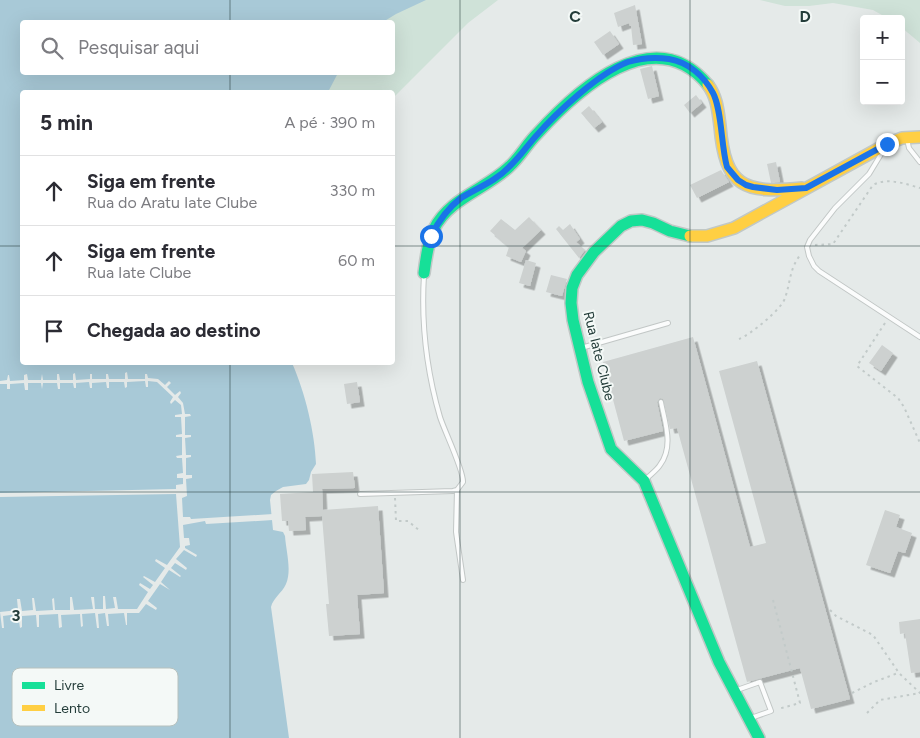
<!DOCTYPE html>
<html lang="pt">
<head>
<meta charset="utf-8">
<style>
	:root { --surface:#fff; --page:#f7f7f7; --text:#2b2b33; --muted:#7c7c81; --line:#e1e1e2 }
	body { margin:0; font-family:Figtree,sans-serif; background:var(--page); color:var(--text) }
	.controls { position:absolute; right:15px; top:15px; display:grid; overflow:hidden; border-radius:5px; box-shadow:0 5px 20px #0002 }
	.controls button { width:45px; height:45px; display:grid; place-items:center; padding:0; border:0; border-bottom:1px solid var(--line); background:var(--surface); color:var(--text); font:25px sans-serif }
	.stop { position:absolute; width:15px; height:15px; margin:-11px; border:4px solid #1a73e8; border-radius:50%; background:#fff }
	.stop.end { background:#1a73e8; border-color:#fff; box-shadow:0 1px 5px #0008 }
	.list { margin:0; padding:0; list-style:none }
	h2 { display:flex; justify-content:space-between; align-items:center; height:65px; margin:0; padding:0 20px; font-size:21px }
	h2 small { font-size:16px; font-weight:400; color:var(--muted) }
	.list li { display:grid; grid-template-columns:32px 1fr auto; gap:15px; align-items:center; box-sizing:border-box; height:70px; padding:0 20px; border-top:1px solid var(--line) }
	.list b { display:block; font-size:19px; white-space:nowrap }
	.list p { margin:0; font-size:16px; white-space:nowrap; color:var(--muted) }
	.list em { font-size:16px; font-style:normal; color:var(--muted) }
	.icon { flex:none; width:28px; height:28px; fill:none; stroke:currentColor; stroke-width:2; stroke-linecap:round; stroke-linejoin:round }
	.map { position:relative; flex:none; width:920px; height:738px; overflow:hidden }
	.search { position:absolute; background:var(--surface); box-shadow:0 5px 20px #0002; left:20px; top:20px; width:375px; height:55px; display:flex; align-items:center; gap:12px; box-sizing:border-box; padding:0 18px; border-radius:5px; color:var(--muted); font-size:19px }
	.panel { position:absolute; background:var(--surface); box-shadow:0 5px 20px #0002; left:20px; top:90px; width:375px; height:275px; border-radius:5px }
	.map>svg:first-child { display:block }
	.green { fill:#cfe2d8 }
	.water { fill:#a8c9d7 }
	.pier { fill:#e5eae9 }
	.building { fill:#cdd1d0; filter:url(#shadow) }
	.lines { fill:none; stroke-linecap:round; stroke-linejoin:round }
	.lane-casing { stroke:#c2c7c6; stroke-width:6 }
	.fast-casing { stroke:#c1c8c6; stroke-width:14 }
	.slow-casing { stroke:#c1c8c6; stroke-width:14 }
	.path { stroke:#c2cac9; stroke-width:2; stroke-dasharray:2.5 4; stroke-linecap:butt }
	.lane { stroke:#fbfcfc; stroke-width:4 }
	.fast { stroke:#16e098; stroke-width:11 }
	.slow { stroke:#ffcf43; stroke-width:11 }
	.route { stroke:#1a73e8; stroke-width:6 }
	.grid { fill:none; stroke:#243d3a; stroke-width:1; stroke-opacity:0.55 }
	.labels { text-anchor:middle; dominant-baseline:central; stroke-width:4; stroke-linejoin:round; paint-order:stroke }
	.street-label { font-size:14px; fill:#243d3a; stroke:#f4f9f7 }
	.key { fill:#f4f9f7; stroke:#b6c1be; stroke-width:1 }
	.key-label { font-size:14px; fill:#243d3a }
	.grid-label { font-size:16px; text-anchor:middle; font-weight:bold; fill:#243d3a; stroke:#f4f9f7; stroke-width:4; stroke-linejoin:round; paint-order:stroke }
</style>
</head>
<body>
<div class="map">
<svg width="920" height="738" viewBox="0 0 920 738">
	<defs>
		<filter id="shadow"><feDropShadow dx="4.5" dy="4.5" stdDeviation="0" flood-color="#0004"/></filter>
	</defs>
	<rect width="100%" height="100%" fill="#e5eae9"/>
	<path class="green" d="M369,0h129l-30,23 -75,75 -1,-6h-84l4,-19 80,-1v-50h-55z
		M760,0h160v43l-19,-16v-8h-12l-16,-9 -40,-7 -24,3h-24z"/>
	<path class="water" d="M0,0h426l-30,14 -13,8h-361v50l316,1 -10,19h-306v270l270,1c13,29 23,70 24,101l-5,8 -2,8 -3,4 -23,3 -7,4 -5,4 -1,5 3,30 10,2 2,4c1,15 7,34 1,48 -4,9 -13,14 -15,23l18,131h-289z"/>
	<path class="pier" d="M127,372l1,7h17v-5h2l1,4 10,1 7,6 4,-4 2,2 -4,4 8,8 5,-4 1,2 -3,4 5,6 2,11h5l1,2 -6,1v18h6v2l-6,1 1,17h5v2l-5,1v17h6v3l-6,1 1,17 -5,2 1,19h7l1,2 82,-5v6l-67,4 -1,-3 -22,4 1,13h5l1,7 -5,1v2l12,7 -1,2 -12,-7 -8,9 11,9 -1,2 -11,-7 -4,5 10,8 -1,1 -11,-7 -8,12 9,8 -10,-6 -12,17 9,7 -1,2 -10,-6 -7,9h-12v12h-1l-2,-12 -16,1 1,12h-2l-2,-13 -7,1 1,14h-2l-2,-15 -13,1 1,12 -2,1 -1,-13 -19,1 1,12 -3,1 -1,-14 -19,1v12h-2l-1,-12 -14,1v11l-2,1 -2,-14 -15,2 1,12h-2l-2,-16 18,-2 -1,-11h3l2,12 11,-1 -1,-12h2l2,13 17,-1 -1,-11 2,-1 1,12h15v-13h2l2,13 19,-1 -2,-12h3l1,12h8v-13h2l1,13 9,-1 -2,-11h3l2,12h19l11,-17 -9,-7 1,-2 10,6 3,-4 -10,-8 1,-1 11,6 10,-14 -10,-7 1,-2 11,6 13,-18 -4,-53 -176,3v-4l176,-4v-4l7,-1v-6h-6v-4l6,-1 -1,-15h-5l-1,-2 6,-1v-18h-6v-2l6,-1 -1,-17h-6v-2l7,-1 -1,-9 -6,-5 -4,4 -1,-2 3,-5 -16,-15 -9,-1v6h-2l-1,-6 -18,1v5l-2,1 -1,-6h-15v6h-2l-1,-6 -14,1v5h-2l-1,-6 -13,1v5h-2l-1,-5h-13v6h-2l-1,-6h-14l-1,6 -1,-6h-13v7h-3l-1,-7 -14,1v5h-3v-5h-7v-3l7,-1 1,-5h1l1,6 14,-1v-5l3,-1 1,6h13l1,-6 1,6h14v-6h2l1,6h13v-6l2,-1 1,7 14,-1v-5h2v5h14v-5h2l1,5h16v-6z"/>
	<path class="building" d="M635,5l7,39 -9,1 -2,-19h-1l-1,-3 -11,4 -4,-14z
		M610,31l9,13 -16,11 -9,-13z
		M652,66l7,30 -11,3 -8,-30z
		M696,95l6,8 -12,10 -6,-8z
		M589,106l13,16 -8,6 -13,-15z
		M776,162l4,20 -9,1 -4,-19z
		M721,170l8,12 -32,16 -7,-13z
		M529,217l12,13 -19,18 4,3 -5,11 -15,-6 3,-9 -19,-16 11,-12 14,11z
		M570,224l10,15 -4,3 9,8 -6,8 -23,-29 3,-3 4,4z
		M526,260l10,3 -6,23 -11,-3z
		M551,275l16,4 -5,17 -16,-4z
		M693,337l57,210 16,-4 -47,-172 38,-10 93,338 -39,10 -11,-41 -53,14 -70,-254 -7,1 -7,-30 -3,-1 -3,4 6,29 -39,10 -21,-79z
		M882,345l11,8 -12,18 -12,-8z
		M357,382l3,20 -13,2 -3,-20z
		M353,472l2,16 -33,1 1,21 55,-4 6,87 -27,2 3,39 -31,2 -3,-32h3l-7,-88 -17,1 1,13 -17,1 -1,-10h-6l-2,-27 33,-2 -1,-18z
		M885,510l15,5 -4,12 16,6 -7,20 -7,-2 -8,22 -24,-8z
		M920,619v53l-9,1 -6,-40 -5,1 -1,-12z"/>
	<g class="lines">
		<defs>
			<path id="lane" d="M907,139l2,9 11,14
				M883,151l-14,23 -34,34 -25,32 -3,7 2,9 5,10 5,5 101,66
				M581,348l87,-25
				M646,479c5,-5 11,-9 14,-14 14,-19 5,-42 1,-63
				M457,490l-1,42 7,48
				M360,494l93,-3 4,-1 6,-8c1,-11 -19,-52 -23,-65 -13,-45 -19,-95 -16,-142
				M737,690l23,-8 11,29 -20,7"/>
			<path id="fast" d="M690,236l-20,-5 -17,-8 -11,-3 -11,1 -10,5 -27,26 -17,23 -5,13 -1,15 2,17 15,62 23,67 33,32 75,181 40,76
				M424,273c2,-15 4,-31 10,-44 15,-31 53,-40 76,-63 10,-9 17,-22 27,-32 40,-44 117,-115 171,-49"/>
			<path id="slow" d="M708,85c9,12 10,26 12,41 5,61 24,68 82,62
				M690,236h17l27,-8 153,-84 15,-6 18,-1"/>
		</defs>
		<use href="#lane" class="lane-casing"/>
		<use href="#fast" class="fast-casing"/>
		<use href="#slow" class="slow-casing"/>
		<path class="path" d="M815,245l18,-1 40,-59c14,-8 33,-1 47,3
			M885,323l-28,43 41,32 6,9 16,36
			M739,339c11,-4 43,-30 46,-41 6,-17 4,-29 16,-44
			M395,498l1,23h12l12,10
			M773,600l27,103 -22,6
			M830,610l6,6 37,19 26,38 21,20
			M852,693l22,-11 24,-9
			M867,713l13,-13 40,-7"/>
		<use href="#lane" class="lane"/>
		<use href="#fast" class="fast"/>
		<use href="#slow" class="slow"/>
	</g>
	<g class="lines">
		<path class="route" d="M431,236c7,-14 17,-28 30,-38 16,-10 35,-17 48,-31 10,-9 18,-21 27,-31 21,-24 63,-63 92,-74 13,-4 28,-5 41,-3 19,3 35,17 44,34 9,17 8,53 14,74l11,13 8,5 7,2 24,3 29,-2 81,-44"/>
	</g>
	<path class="grid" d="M230,0v22M460,0v738M690,0v738M230,72v20M0,246h22M392,246h528M230,362v376M0,492h920"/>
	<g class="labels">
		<g class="street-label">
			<text transform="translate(599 356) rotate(76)">Rua Iate Clube</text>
		</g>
	</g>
	<rect x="12" y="668" width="166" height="58" rx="8" class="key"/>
	<rect x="22" y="682" width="23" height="7" fill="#16e098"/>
	<rect x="22" y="705" width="23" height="6" fill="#ffcf43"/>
	<g class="key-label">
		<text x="54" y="690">Livre</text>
		<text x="54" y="713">Lento</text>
	</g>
	<g class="grid-label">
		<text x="575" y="22">C</text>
		<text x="805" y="22">D</text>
		<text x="16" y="621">3</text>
	</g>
</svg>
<div class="controls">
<button>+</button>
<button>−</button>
</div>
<div class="stop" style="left:431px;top:236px"></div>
<div class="stop end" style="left:887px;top:144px"></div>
<div class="search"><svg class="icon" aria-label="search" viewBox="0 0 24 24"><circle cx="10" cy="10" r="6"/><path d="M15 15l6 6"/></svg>Pesquisar aqui</div>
<section class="panel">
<h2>5 min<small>A pé · 390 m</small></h2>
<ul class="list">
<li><svg class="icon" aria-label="ahead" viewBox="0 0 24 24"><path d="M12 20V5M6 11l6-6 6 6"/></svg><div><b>Siga em frente</b><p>Rua do Aratu Iate Clube</p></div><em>330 m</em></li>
<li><svg class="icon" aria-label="ahead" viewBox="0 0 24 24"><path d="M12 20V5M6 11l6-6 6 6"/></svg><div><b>Siga em frente</b><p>Rua Iate Clube</p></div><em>60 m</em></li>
<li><svg class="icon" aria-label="arrive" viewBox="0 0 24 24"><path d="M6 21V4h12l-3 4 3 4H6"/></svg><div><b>Chegada ao destino</b></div></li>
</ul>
</section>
</div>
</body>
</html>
